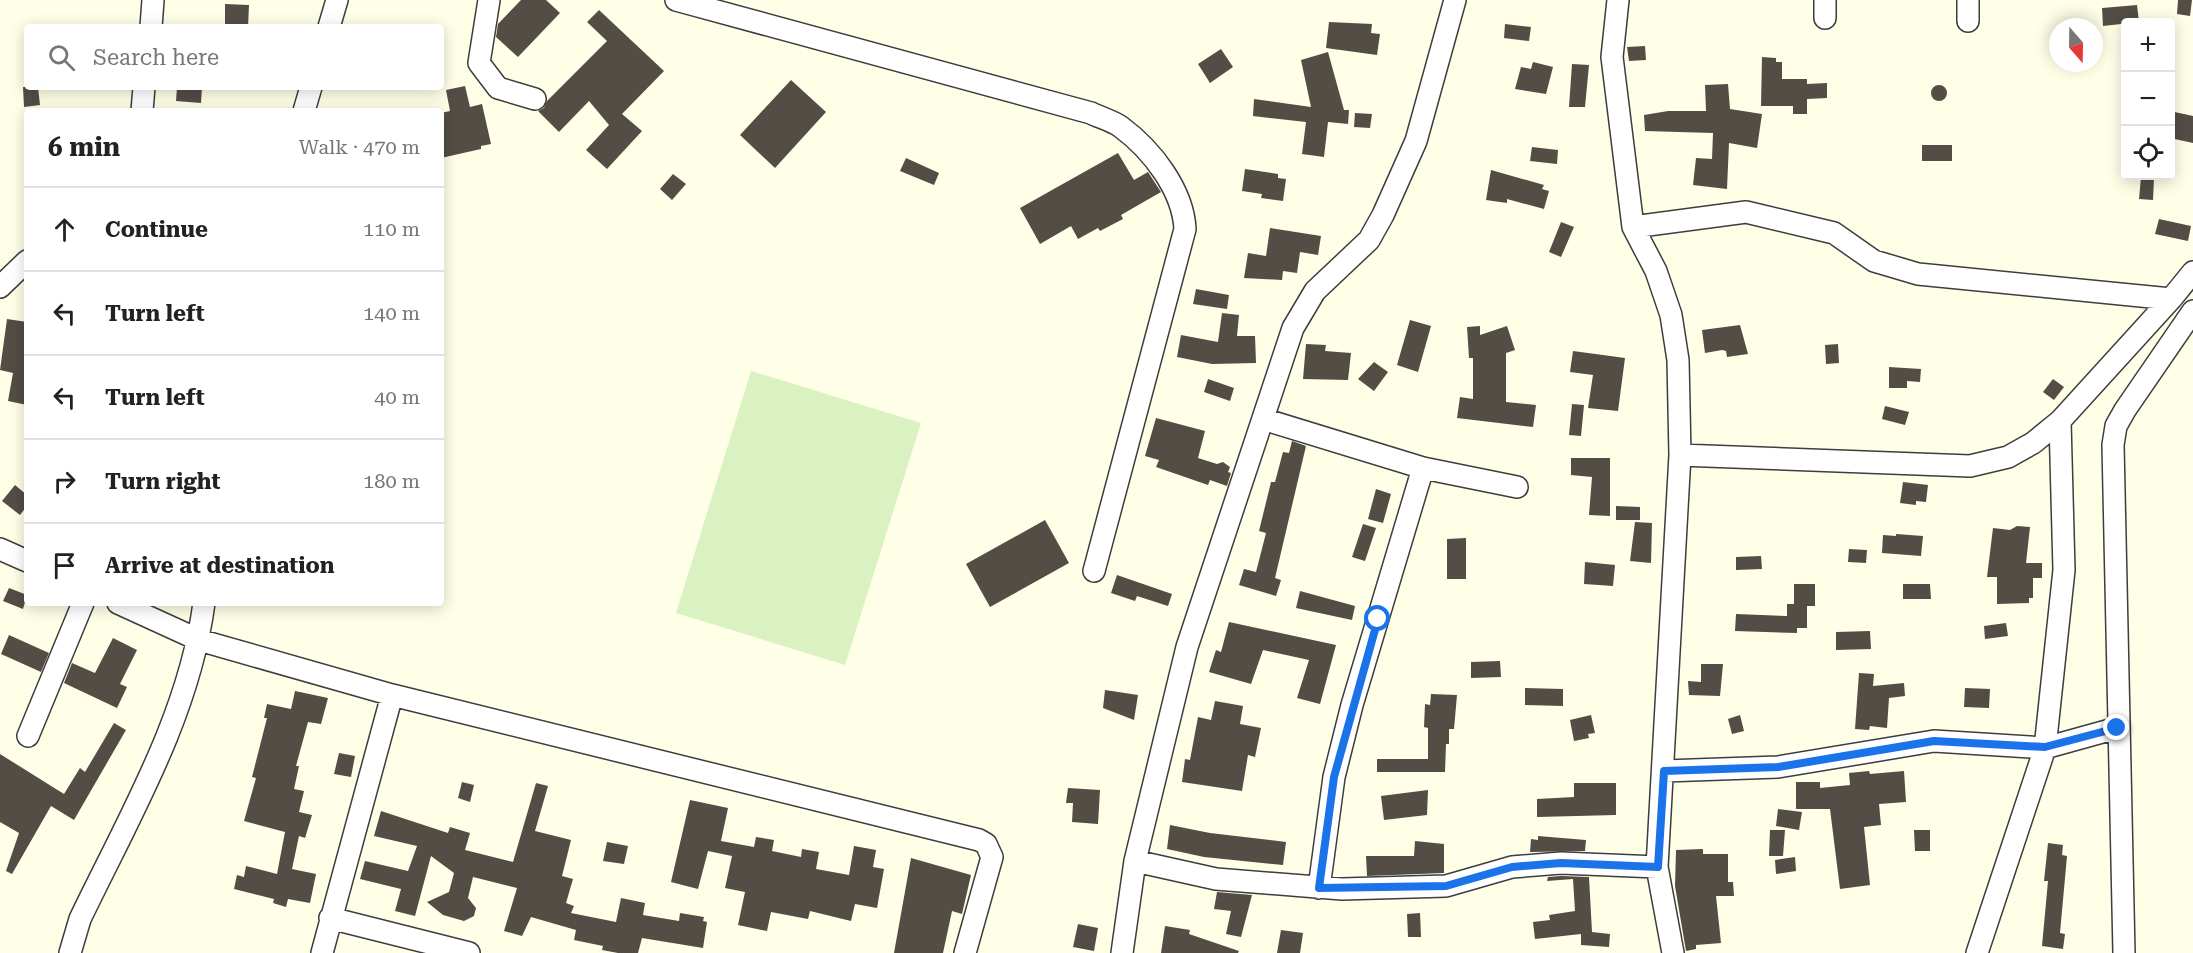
<!DOCTYPE html>
<html lang="en">
<head>
<meta charset="utf-8">
<style>
	:root { --surface:#fff; --page:#f6f6f6; --text:#222; --muted:#767676; --line:#e0e0e0 }
	body { margin:0; font-family:"Roboto Serif",serif; background:var(--page); color:var(--text) }
	.controls { position:absolute; right:18px; top:18px; display:grid; overflow:hidden; border-radius:6px; box-shadow:0 3px 15px #0003 }
	.controls button { width:54px; height:54px; display:grid; place-items:center; padding:0; border:0; border-bottom:2px solid var(--line); background:var(--surface); color:var(--text); font:30px sans-serif }
	.compass { position:absolute; left:2049px; top:18px; width:54px; height:54px; border-radius:50%; background:var(--surface); box-shadow:0 3px 15px #0003; rotate:160deg }
	.stop { position:absolute; width:18px; height:18px; margin:-14px; border:4px solid #1a73e8; border-radius:50%; background:#fff }
	.stop.end { background:#1a73e8; border-color:#fff; box-shadow:0 2px 6px #0008 }
	.list { margin:0; padding:0; list-style:none }
	h2 { display:flex; justify-content:space-between; align-items:center; height:78px; margin:0; padding:0 24px; font-size:26px }
	h2 small { font-size:20px; font-weight:400; color:var(--muted) }
	.list li { display:grid; grid-template-columns:39px 1fr auto; gap:18px; align-items:center; box-sizing:border-box; height:84px; padding:0 24px; border-top:2px solid var(--line) }
	.list b { display:block; font-size:22px; white-space:nowrap }
	.list em { font-size:20px; font-style:normal; color:var(--muted) }
	.icon { flex:none; width:33px; height:33px; fill:none; stroke:currentColor; stroke-width:2; stroke-linecap:round; stroke-linejoin:round }
	.map { position:relative; flex:none; width:2193px; height:953px; overflow:hidden }
	.search { position:absolute; background:var(--surface); box-shadow:0 3px 15px #0003; left:24px; top:24px; width:420px; height:66px; display:flex; align-items:center; gap:15px; box-sizing:border-box; padding:0 21px; border-radius:6px; color:var(--muted); font-size:22px }
	.panel { position:absolute; background:var(--surface); box-shadow:0 3px 15px #0003; left:24px; top:108px; width:420px; height:498px; border-radius:6px }
	.map>svg:first-child { display:block }
	.pitch { fill:#daf1c2 }
	.building { fill:#534d46 }
	.lines { fill:none; stroke-linecap:round; stroke-linejoin:round }
	.minor-casing { stroke:#3d3d3d; stroke-width:24 }
	.minor { stroke:#fff; stroke-width:21 }
	.route { stroke:#1a73e8; stroke-width:8 }
</style>
</head>
<body>
<div class="map">
<svg width="2193" height="953" viewBox="0 0 2193 953">
	<rect width="100%" height="100%" fill="#fffee7"/>
	<path class="pitch" d="M751,371l170,52 -76,242 -169,-52z"/>
	<path class="building" d="M521,0h25l14,13 -42,44 -22,-20 2,-13z
		M2178,0h14l-2,16 -13,-2z
		M225,4l24,1 -1,22h-23z
		M2137,5l2,17 -36,4 -1,-18z
		M599,10l65,61 -42,43 20,17 -35,38 -21,-19 23,-25 -20,-24 -30,31 -21,-21 6,-3 3,-7 60,-60 -20,-19z
		M1329,22l43,2 -1,9 9,1 -3,21 -51,-7z
		M1505,24l26,3 -2,14 -25,-3z
		M1645,46l1,14 -17,1 -2,-14z
		M1221,49l12,18 -23,16 -12,-19z
		M1328,52l16,58h5l-1,14 -20,-2 -4,35 -22,-3 4,-32 -53,-6 1,-17 57,8 -10,-47z
		M1762,57l14,1v4h6v17h25v5l20,-1v15l-20,1v15h-14v-8h-32z
		M1533,62l20,5 -7,27 -31,-5 6,-22 10,2z
		M1572,64l17,1 -4,42h-16z
		M791,80l35,32 -51,56 -35,-33z
		M1728,84l2,25 32,5 -5,34 -28,-5 -2,46 -34,-4 3,-27 16,1 1,-26 -68,-2 -1,-16 24,-4h38l-1,-26z
		M1931 93a8 8 0 1 1 16 0a8 8 0 1 1-16 0Z
		M465,86l5,21 12,-3 9,40 -10,2v3l-40,9v-45l9,-2 -4,-21z
		M23,87h15l2,18 -16,2z
		M177,87h25l-1,16 -25,-2z
		M2170,111l23,5v27l-23,-5z
		M1355,113l17,1 -2,14 -16,-1z
		M1922,145h30v16h-30z
		M1532,147l26,3 -1,14 -27,-3z
		M1118,153l16,27 14,-8 13,20 -40,23 2,4 -23,12 -2,-3 -20,11 -7,-13 -31,18 -20,-36z
		M906,158l33,15 -5,12 -34,-14z
		M1245,169l33,5v4l8,1 -3,22 -22,-3 1,-4 -20,-3z
		M1491,170l53,15 -2,4 7,2 -5,18 -37,-10v4l-21,-3z
		M673,174l13,10 -14,16 -12,-11z
		M2141,177l13,1 -1,22 -14,-1z
		M2159,219l32,7 -3,15 -33,-7z
		M1561,222l13,5 -13,30 -12,-5z
		M1270,228l51,8 -3,19 -18,-3 -3,21 -14,-2 -1,9 -38,-2 4,-25 18,3z
		M1196,289l33,6 -2,14 -34,-5z
		M1222,313l17,2 -2,21h18l1,27 -44,1 -35,-7 4,-22 37,7z
		M7,319l20,3v83l-19,-4 5,-28 -13,-3z
		M1410,320l21,6 -13,46 -21,-7z
		M1740,325l8,29 -21,3 -1,-6 -4,-1 -17,3 -3,-23z
		M1480,326v9l27,-9 8,24 -9,3v49l30,3 -3,22 -76,-9 3,-21 13,2v-41h-4l-2,-31z
		M1306,344l20,1 -1,6 26,2 -3,27 -45,-1z
		M1838,344l1,19 -13,1 -1,-19z
		M1573,351l52,7 -7,53 -30,-3 5,-33 -23,-3z
		M1374,362l14,10 -14,19 -16,-12z
		M1889,367l32,2 -1,13 -13,-1v7h-18z
		M1208,379l26,9 -4,13 -26,-9z
		M2053,379l11,8 -10,13 -11,-8z
		M1572,404l12,1 -3,31 -12,-1z
		M1885,406l24,6 -4,13 -23,-6z
		M1156,418l49,13 -7,27 19,6 6,-2 7,5 -2,5 3,1 -4,13 -17,-6 -2,5 -52,-18 3,-7 -14,-4z
		M1292,441l14,5 -31,132 6,2 -5,16 -37,-11 5,-16 12,3 10,-39 -7,-2 12,-49h4l8,-30 6,1z
		M1571,458h39v58l-21,-1 3,-38 -21,-2z
		M1903,482l25,3 -2,17 -10,-1v4l-16,-2z
		M15,485l12,10v11l-7,9 -18,-14z
		M1376,489l15,5 -8,29 -15,-4z
		M1616,506l24,1v13h-24z
		M1045,520l24,43 -79,44 -24,-43z
		M1635,522l17,1 -1,40 -21,-2z
		M1363,524l13,4 -11,33 -13,-4z
		M2017,526l13,1 -4,36h16v15h-9v20h-4v5l-32,1v-27h-10l6,-49 17,2z
		M1896,534l27,2 -2,20 -39,-3 1,-18 13,1z
		M1466,538v41h-19v-40z
		M1849,549l18,1 -1,13 -18,-1z
		M1761,556l1,13 -26,1v-13z
		M1585,562l30,3 -2,21 -29,-2z
		M1117,575l55,19 -4,12 -31,-10 -2,5 -24,-8z
		M1794,584h21v22h-8v22h-10v5l-62,-2 1,-17 51,2v-12h7z
		M1903,584h27l1,15h-28z
		M9,588l18,7 -4,14 -20,-8z
		M1300,591l55,15 -3,14 -56,-12z
		M1229,622l107,23 -16,59 -23,-6 12,-38 -46,-10 -12,34 -42,-12 7,-22 5,2z
		M2006,623l2,13 -23,3 -1,-13z
		M1870,631l1,18 -35,1v-18z
		M9,635l40,18 -8,19 -40,-18z
		M113,638l24,12 -17,34 7,3 -10,21 -53,-25 8,-20 23,10z
		M1500,661l1,16 -30,1v-16z
		M1701,664h22l-3,32 -31,-1 -1,-14 13,1z
		M1859,673l15,1 -1,12 31,-3 1,13 -16,2 -2,30 -17,-2 -1,4 -14,-1z
		M1525,688l38,1v17l-38,-1z
		M1965,688l25,1 -1,19 -25,-1z
		M1105,690l33,5 -4,25 -31,-12z
		M295,691l33,7 -7,26 -13,-2 -12,44h3l-5,23 10,2 -5,21 13,3 -7,23 -6,-2 -7,33 24,5 -6,29 -22,-4 -2,8 -13,-4 1,-4 -40,-10 3,-14 7,2 2,-11 31,8 8,-42 -41,-11 12,-43 -4,-1 15,-59h-3l3,-14 24,5z
		M1431,694l26,1 -3,34h-5v15h-3l-1,28h-68v-13h51v-31l-4,-1 1,-23 5,1z
		M1215,701l28,5 -3,18 21,4 -6,29 -7,-2 -6,36 -60,-9 3,-23 5,1 8,-43 13,3z
		M1591,715l4,18 -7,1 1,4 -15,3 -4,-21z
		M1740,715l4,16 -12,3 -4,-15z
		M114,723l12,7 -52,90 -23,-14 -39,68 -6,-3 13,-38 -19,-11v-68l64,40 16,-26 5,4z
		M339,753l16,3 -4,21 -17,-3z
		M1869,771l1,3 34,-3 2,31 -27,2 2,21 -17,2 6,58 -30,4 -10,-80h-34v-27h24v6l30,-3 -1,-12z
		M462,782l12,3 -4,17 -12,-4z
		M536,783l12,3 -13,45 36,9 -9,36 11,3 -7,24 8,3 -3,7 45,9 5,-24 24,5 -2,12 36,6 1,-8 24,4 -1,4 4,1 -4,26 -61,-10 -4,15h-20l-16,-3 1,-4 -29,-6 2,-10 -45,-13 -9,19 -18,-5 13,-43 -44,-11 -5,21 8,10 -2,8 -10,5 -21,-6 -16,-13 22,-10 5,-19 -23,-17 -16,60 -20,-5 6,-22 -41,-10 5,-18 43,10 9,-25 -43,-10 7,-25 67,22 2,-6 20,6 -5,17 48,12z
		M1574,783h42v32l-79,2v-18l37,-2z
		M1068,788l32,2 -2,34 -26,-2 1,-19h-7z
		M1428,790l-1,25 -43,5 -3,-24z
		M690,800l38,8 -7,33 33,6 2,-10 18,3 -2,11 29,6 1,-8 17,3 -3,17 33,6 5,-29 22,4 -3,17 11,2 -7,39 -22,-4 -4,17 -41,-10 -2,8 -37,-7 -4,19 -29,-6 7,-33 -20,-4 7,-32 -24,-5 -10,38 -27,-7z
		M1778,809l24,3 -3,18 -23,-4z
		M1170,825l40,8 76,9 -3,23 -79,-8 -37,-8z
		M1770,830h15l-2,26h-14z
		M1914,830h16v21h-15z
		M1538,836l48,4 -1,11 -55,1 1,-13 7,1z
		M1415,841l29,3v29l-77,3 -1,-20h48z
		M607,842l21,4 -4,18 -21,-3z
		M2048,843l15,2 -1,10 5,1 -7,77 5,1 -2,15 -21,-3 6,-65h-4z
		M1703,849v5h25v28h5l1,14h-18l5,47 -25,2v4l-10,2 -11,-65 1,-36z
		M1795,857l1,14 -20,3 -1,-14z
		M911,858l60,17 -9,39 -10,-3 -9,42h-49z
		M1561,876l28,1 3,55 18,2 -1,13 -28,-2v-11l-46,5 -2,-17 17,-2 -1,-5 26,-4 -2,-32 -26,2 1,-4z
		M1217,892l35,3 -11,42 -15,-3 5,-23 -17,-2z
		M1420,913l1,24h-13l-1,-23z
		M1078,924l20,4 -4,23 -21,-4z
		M1165,926l25,4 -1,4 50,17 -1,2h-77z
		M1281,930l22,3 -3,20h-23z"/>
	<g class="lines">
		<defs>
			<path id="minor" d="M489,0l-10,63 19,25 37,11
				M676,0l415,113c10,5 22,8 30,14 31,23 62,63 64,102l-91,342
				M1618,0l-6,57 21,170 23,44 15,44 7,45 2,95 -23,412 16,86
				M1825,0v18
				M1968,21v-21
				M151,27l2,-27
				M329,27l8,-27
				M142,111l2,-24
				M304,111l7,-24
				M1633,227l113,-15 88,21 40,28 44,13 253,25
				M0,287l27,-26
				M1263,419l160,49 94,19
				M1680,455l290,11 38,-9 25,-14 27,-22 111,-122 22,-27
				M0,549l27,12
				M118,603l81,37 193,55 587,145 7,4 6,13 -27,96
				M28,736l55,-133
				M1664,771l114,-4 156,-26 111,7 19,-178 -4,-149
				M1135,861l81,18 126,10 104,-3 66,-19 49,-4 96,4
				M1319,888l15,-111 18,-72 71,-237
				M330,918l139,35
				M70,953l10,-34c49,-102 109,-203 124,-316
				M322,953l70,-258
				M1122,953l13,-92 52,-214 106,-319 22,-37 54,-51 14,-25 33,-74 39,-141
				M1977,953l68,-205 72,-20
				M2124,953l-11,-508 3,-19 9,-16 68,-99"/>
		</defs>
		<use href="#minor" class="minor-casing"/>
		<use href="#minor" class="minor"/>
	</g>
	<g class="lines">
		<path class="route" d="M1378,619l-44,158 -15,111 127,-2 66,-19 49,-4 97,4 6,-96 114,-4 156,-26 111,6 72,-19"/>
	</g>
</svg>
<div class="controls">
<button>+</button>
<button>−</button>
<button><svg class="icon" aria-label="locate" viewBox="0 0 24 24"><circle cx="12" cy="12" r="6"/><path d="M12 2v4M12 18v4M2 12h4M18 12h4"/></svg></button>
</div>
<svg class="compass" viewBox="-18 -18 36 36"><path d="M0-13l5 13h-10z" fill="#e53935"/><path d="M0 13l5-13h-10z" fill="#767676"/></svg>
<div class="stop" style="left:1378px;top:619px"></div>
<div class="stop end" style="left:2117px;top:728px"></div>
<div class="search"><svg class="icon" aria-label="search" viewBox="0 0 24 24"><circle cx="10" cy="10" r="6"/><path d="M15 15l6 6"/></svg>Search here</div>
<section class="panel">
<h2>6 min<small>Walk · 470 m</small></h2>
<ul class="list">
<li><svg class="icon" aria-label="ahead" viewBox="0 0 24 24"><path d="M12 20V5M6 11l6-6 6 6"/></svg><div><b>Continue</b></div><em>110 m</em></li>
<li><svg class="icon" aria-label="left" viewBox="0 0 24 24"><path d="M17 20v-9H6M10 6l-5 5 5 5"/></svg><div><b>Turn left</b></div><em>140 m</em></li>
<li><svg class="icon" aria-label="left" viewBox="0 0 24 24"><path d="M17 20v-9H6M10 6l-5 5 5 5"/></svg><div><b>Turn left</b></div><em>40 m</em></li>
<li><svg class="icon" aria-label="right" viewBox="0 0 24 24"><path d="M7 20v-9h11M14 6l5 5-5 5"/></svg><div><b>Turn right</b></div><em>180 m</em></li>
<li><svg class="icon" aria-label="arrive" viewBox="0 0 24 24"><path d="M6 21V4h12l-3 4 3 4H6"/></svg><div><b>Arrive at destination</b></div></li>
</ul>
</section>
</div>
</body>
</html>
